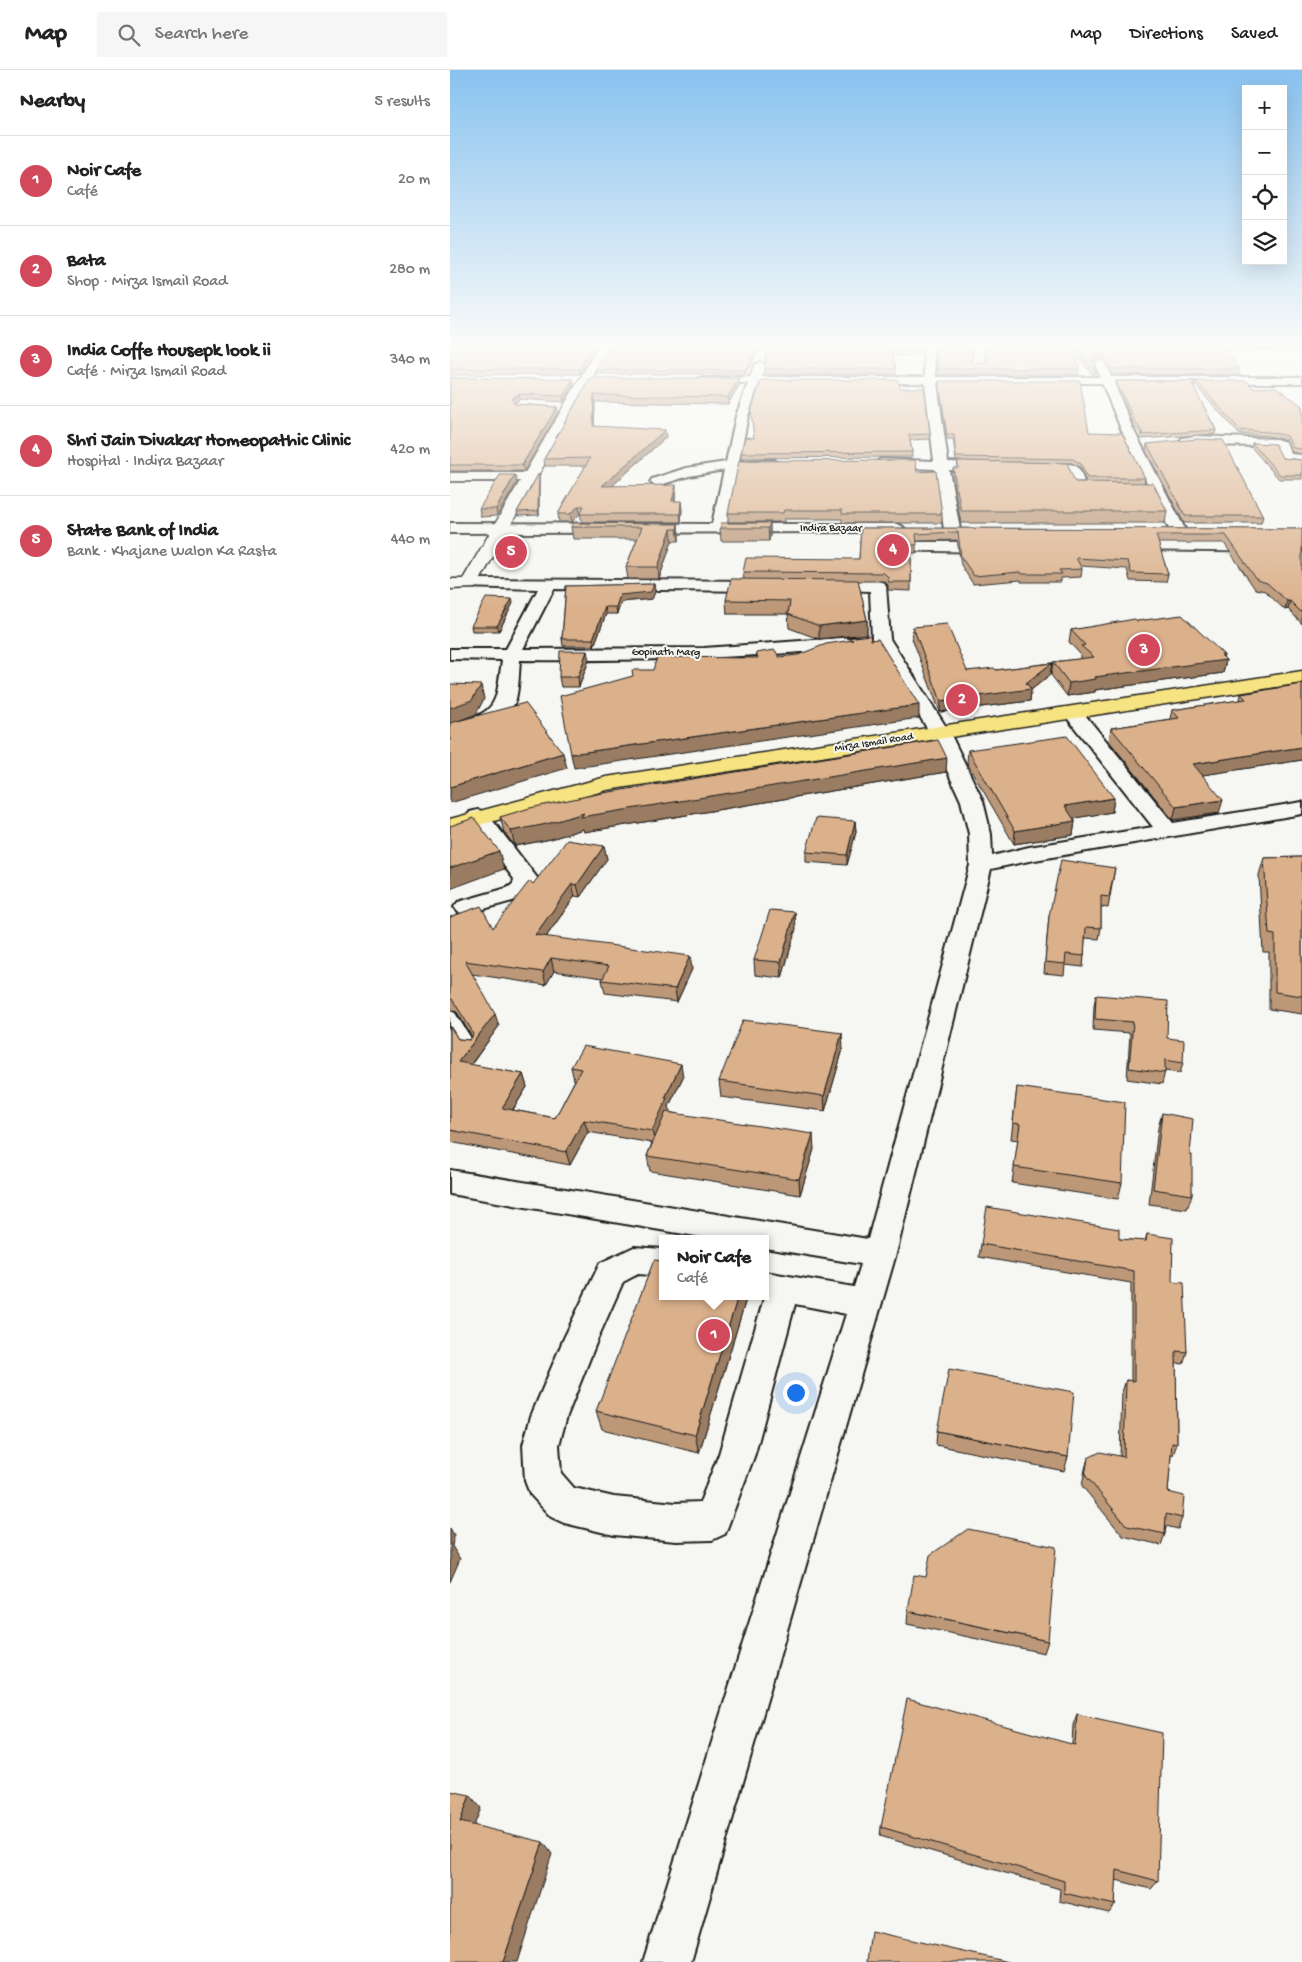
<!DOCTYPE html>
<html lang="en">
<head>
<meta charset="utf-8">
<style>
	:root { --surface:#fff; --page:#f6f6f6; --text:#222; --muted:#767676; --line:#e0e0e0; --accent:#d1495b }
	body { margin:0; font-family:"Gochi Hand",sans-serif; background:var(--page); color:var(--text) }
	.controls { position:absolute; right:15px; top:15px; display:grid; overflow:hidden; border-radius:0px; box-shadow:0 5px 20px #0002 }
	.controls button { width:45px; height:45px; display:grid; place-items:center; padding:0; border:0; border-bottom:1px solid var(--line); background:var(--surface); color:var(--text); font:25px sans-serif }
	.you { position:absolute; left:345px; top:1322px; width:18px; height:18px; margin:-12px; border:4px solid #fff; border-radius:50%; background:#1a73e8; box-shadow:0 0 0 8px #1a73e833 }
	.badge { display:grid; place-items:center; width:32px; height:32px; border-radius:50%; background:var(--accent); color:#fff; font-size:16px; font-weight:700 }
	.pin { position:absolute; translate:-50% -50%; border:2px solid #fff; box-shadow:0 1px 5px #0006 }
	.popup { position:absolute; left:209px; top:1165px; width:110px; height:65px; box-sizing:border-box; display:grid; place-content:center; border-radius:0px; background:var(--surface); filter:drop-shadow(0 1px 4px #0005); font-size:16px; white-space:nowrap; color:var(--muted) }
	.popup b { font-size:19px; color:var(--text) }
	.popup::after { content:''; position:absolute; left:50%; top:100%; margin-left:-10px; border:10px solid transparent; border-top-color:var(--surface) }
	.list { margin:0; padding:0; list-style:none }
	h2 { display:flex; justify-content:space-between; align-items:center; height:65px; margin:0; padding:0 20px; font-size:21px }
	h2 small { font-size:16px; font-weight:400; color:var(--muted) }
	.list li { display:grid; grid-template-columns:32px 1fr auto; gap:15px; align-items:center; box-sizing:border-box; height:90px; padding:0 20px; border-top:1px solid var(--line) }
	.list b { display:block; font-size:19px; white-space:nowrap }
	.list p { margin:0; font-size:16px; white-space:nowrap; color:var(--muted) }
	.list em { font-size:16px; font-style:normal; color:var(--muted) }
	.icon { flex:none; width:28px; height:28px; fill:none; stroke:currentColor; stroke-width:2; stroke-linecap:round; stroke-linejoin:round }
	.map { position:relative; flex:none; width:852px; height:1892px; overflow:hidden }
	header { display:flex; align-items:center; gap:30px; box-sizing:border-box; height:70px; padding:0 25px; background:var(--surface); border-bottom:1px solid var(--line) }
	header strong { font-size:24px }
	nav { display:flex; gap:28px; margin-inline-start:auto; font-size:18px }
	.search { width:350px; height:45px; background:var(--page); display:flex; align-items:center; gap:12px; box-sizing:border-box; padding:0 18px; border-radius:0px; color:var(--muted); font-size:19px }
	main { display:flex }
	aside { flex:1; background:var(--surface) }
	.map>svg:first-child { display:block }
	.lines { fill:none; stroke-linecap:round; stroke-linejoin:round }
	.service-casing { stroke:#1c1c1c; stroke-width:4 }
	.minor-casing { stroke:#1c1c1c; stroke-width:4 }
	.tertiary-casing { stroke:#1c1c1c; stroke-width:3 }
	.trunk-casing { stroke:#1c1c1c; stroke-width:3 }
	.service { fill:#f6f6f2; fill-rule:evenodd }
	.minor { fill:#f6f6f2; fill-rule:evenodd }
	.tertiary { fill:#f6f6f2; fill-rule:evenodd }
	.trunk { fill:#f6e381; fill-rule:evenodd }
	.wall { fill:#bc9878; stroke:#1c1c1c }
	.shaded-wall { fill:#997c62; stroke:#1c1c1c }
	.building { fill:#dbb18c; stroke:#1c1c1c }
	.labels { text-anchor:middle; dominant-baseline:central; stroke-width:4; stroke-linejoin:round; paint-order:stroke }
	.far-street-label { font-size:11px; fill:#1c1c1c; stroke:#f6f6f2 }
</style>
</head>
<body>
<header>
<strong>Map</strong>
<div class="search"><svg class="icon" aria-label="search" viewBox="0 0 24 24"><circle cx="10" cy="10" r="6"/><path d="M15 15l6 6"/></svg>Search here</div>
<nav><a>Map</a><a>Directions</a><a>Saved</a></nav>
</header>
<main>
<aside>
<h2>Nearby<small>5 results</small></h2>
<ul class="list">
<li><span class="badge">1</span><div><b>Noir Cafe</b><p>Café</p></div><em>20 m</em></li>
<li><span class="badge">2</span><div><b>Bata</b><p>Shop · Mirza Ismail Road</p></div><em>280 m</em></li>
<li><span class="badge">3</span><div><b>India Coffe Housepk look ii</b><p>Café · Mirza Ismail Road</p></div><em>340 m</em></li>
<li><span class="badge">4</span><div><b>Shri Jain Divakar Homeopathic Clinic</b><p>Hospital · Indira Bazaar</p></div><em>420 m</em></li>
<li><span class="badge">5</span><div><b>State Bank of India</b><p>Bank · Khajane Walon Ka Rasta</p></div><em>440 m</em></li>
</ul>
</aside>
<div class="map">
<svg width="852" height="1892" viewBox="0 0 852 1892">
	<rect width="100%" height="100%" fill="#f6f6f2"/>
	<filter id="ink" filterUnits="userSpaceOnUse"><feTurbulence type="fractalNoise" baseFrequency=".02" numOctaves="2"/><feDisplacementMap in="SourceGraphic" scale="10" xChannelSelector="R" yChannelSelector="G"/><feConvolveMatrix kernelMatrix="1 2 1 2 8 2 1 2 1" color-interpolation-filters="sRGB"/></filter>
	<g filter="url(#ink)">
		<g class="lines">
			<defs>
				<path id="service" d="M0,941l5,2 19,30 2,4 -2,4h-10l-14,-24z"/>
				<path id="minor" d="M49,274h273l-5,3 -264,2 -4,-1z
					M473,274h10l3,33h164l-13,-33h11l13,33h191v6h-188l19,46 52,100 -3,3h-10l-3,-3 -17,-36h-73l-5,-1 -7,-19h-32l-7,-4c4,-5 42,-7 48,-3 5,3 7,14 9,19h63l-27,-56 -19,-46h-165l11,79 46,2 7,4 -7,4 -45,-2 11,59 -3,3h-10l-3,-3 -9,-60 -54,-2 -7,-4 7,-4 53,2 -9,-78h-166l-11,33 -9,45 35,-1 7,4 -7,4 -36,1 -11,55h170l5,2 3,3 -3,3 -452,1v-10l262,1 12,-54 -35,6 -32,10 -7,-4 2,-3 34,-11 40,-6 10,-46 12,-33h-45l-4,-1 -2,-2 2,-2 51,-1 4,-12 6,-3 6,3 -4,12h163z
					M524,274h10l1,21 -2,2h-8l-2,-2z
					M852,274v4h-118l-5,-3z
					M746,366l80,3 10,3 5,12 11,1v8l-21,-2 -6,-14 -5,-1 -83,-1 -7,-4 2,-3z
					M0,403h79l7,4 -7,4h-79z
					M431,472h113l5,2 3,3 -3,3 -5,2 -118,-2 -3,-3 3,-3z
					M673,472h179v10l-184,-2 -3,-3 3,-3z
					M19,509l297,2 6,2 2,3 -2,3 -6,2 -212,-2 -31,60 181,-1 151,-11 6,1 3,4 -3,4 -6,1c-111,12 -223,14 -335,13 -1,12 -1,27 -4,39 -8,26 -43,33 -66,39v-12c49,-16 45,-18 52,-66l-52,-1v-10h56l32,-60 -75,-2 -2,-3 2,-3z
					M375,511h53l6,2 2,3 4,53 60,94 33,68 8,33 1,22 37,-9 124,-20 -89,-113 3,-4 7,-2 7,2 92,113 129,-21v12l-273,47 -38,8 -95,385 -205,708h-48l203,-648 -51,-10 -40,150 -30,80 -13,6 -36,1 -62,-6 -50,-12 -13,-6 -21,-23 -5,-13 -2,-36 8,-29 33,-78 36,-75 34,-16 29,2v27l-25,-2 -15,8 -25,56 -31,78 -8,29 2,28 13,15 40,9 62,6 24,-1 19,-48 45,-156 -5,-2h6v-24l89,15 7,-23 -96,-16v-9h-52l-263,-45v-24l418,69 102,-374 -1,-31 -8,-33 -31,-68 -58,-94 -2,-48 -51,-2 -2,-3 2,-3z
					M28,740l8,2 52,67 -6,13 -9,6 -57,16 -8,-2 -4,-5 4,-5 49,-14 6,-4 1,-5 -47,-62 3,-5z"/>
				<path id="tertiary" d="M150,274h11l-133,240 -3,4 -25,1v-10h13z"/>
				<path id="trunk" d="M852,601v12l-695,107 -157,43v-14l156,-42z"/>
			</defs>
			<use href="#service" class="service-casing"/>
			<use href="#minor" class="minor-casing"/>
			<use href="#tertiary" class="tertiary-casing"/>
			<use href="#trunk" class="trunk-casing"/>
			<use href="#service" class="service"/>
			<use href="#minor" class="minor"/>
			<use href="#tertiary" class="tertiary"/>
			<use href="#trunk" class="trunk"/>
		</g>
		<path class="wall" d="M0,274l52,2 92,4 -14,24 -130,1z
			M472,274v11l-29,1 3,13v5h-131l-1,-5 2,-5 -1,-2v-5z
			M485,274h38l-1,17 3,3 10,-1 2,-3 -2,-16h234l21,25 -2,6 -127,-1 -6,-12 -6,-2 -5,3 2,6 -1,5h-3l-16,-19 3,14 -1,5h-140z
			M309,275v4l-14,25h-149v-4z
			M0,308l124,6 -10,18 -44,-3 -6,4 1,1 42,3 1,6 -34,58h-74z
			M140,308l149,7 -11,19 -133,-2 -1,24 72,11 -54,49 64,6 -1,9 7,8 -1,13h-99l-2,-8 -8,8h-13l-1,-8 28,-48h-41l-1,-7z
			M489,311l150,51 56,46 -1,5 23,28 -2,12h-204l-8,-43v-12h4l1,-7 117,21h11l-5,-14 -9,-5 -116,-2 -3,-22h-6l-8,-54z
			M666,311h79v4l-2,1 23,44 -1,4 -75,5v-1l1,-4 -7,-8 -18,-41z
			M746,311l57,7 49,18v48l-10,-2 -6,-12 -18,-4 -29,-2 -44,-49z
			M450,318l30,46v5l-20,1 2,12v5l-171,1v-5l13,-15z
			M802,373l30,15 20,2v19h-23l-28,-32z
			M697,374l116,72 -2,7h-77l-38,-72z
			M467,402l25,42v9h-100v-4h-58v3h-56v-9z
			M89,403v42l-21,1 -1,-4z
			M65,405l2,8 -20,33 -16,1 -2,-8z
			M320,453v13l-1,5h-48l-1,-13z
			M228,454l1,11v6h-7l-13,38h-31l-2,-12 11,-28h-64l-2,-12z
			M411,458l441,1v95l-14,-15 -3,1 -20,-19 -10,-2 -31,-46h-66l10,31 -2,8 -36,-1 -3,-12 -47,-3 2,3 -1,8 -20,1v4h-40v-2l-48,4 -12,-19 -4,-25 -41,1v12h-5v38l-23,-1v-5l-4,-4h-26l9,39v14l-48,5 -30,-11 -1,-14h-61l-1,-14 18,-21 -1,-7 116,-13z
			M204,514l1,8 -3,7 -31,3 -4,12h-11l-12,32h-31l-1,-7 4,-53z
			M63,533l-14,28h-27l-1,-5z
			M687,551l86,37 3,2 -3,13 -128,17v2l-28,4 -16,-21 2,-13 27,-3v-5l-11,-12 2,-12z
			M463,557l54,44 29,-1 56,-7 -2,12 -19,15 -1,11 -90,11 -28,-74z
			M139,590l-10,27h-18l-2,-10z
			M852,614v76l-100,15 17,38 -46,7 -64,-79 2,-13 59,-9 2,-9 68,-10 1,-6z
			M518,680l146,48 -2,14 -39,6 2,3 -2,14 -59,9 -47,-81z
			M496,702l-362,60 -1,-3 -32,10 -36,7 -11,-14 -4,-15z
			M405,751l1,11 -9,33 -41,-3v-10z
			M154,776l3,13 -27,38 -5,-1 -29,41 146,32 -15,33 -72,-9 -3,-13 1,-2 -49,-7 -8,14 -74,-11 27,52 -28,39 52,9 4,13 -14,23 42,8 20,-38h-1l-3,-13 112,10 -14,29v6l145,37 -14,46 -150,-24 -3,-15 5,-13 -64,-11 -18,33 -120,-23v-116l8,13 12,1 2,-3 -15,-25 -7,-2v-93l43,11 40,-44z
			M852,787v157l-33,-5v-57h-6l-4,-77 5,-17z
			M665,798l-7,40 -7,-1v21l-2,11 -14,-1 -1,18 -1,11 -18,-2 -1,10 -20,-2 5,-57z
			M346,858l-14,50 -27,-3 -1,-15z
			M646,925l71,43 16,25 -3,10 -15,-2 -3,13 -35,-5 3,-46 -37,-3 1,-25z
			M393,979l-18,62 -104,-14 -2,-16z
			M567,1017l105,96 -4,16 -106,-16 6,-43 -7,-1z
			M712,1043l28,42 2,40 -5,14 -38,-5 9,-76z
			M697,1164l25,48 15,70 -4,12 -7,-1 1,81 -4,11h-2l-3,37 14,26 -4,11 -12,-3 -1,8 -4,11 -38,-9 -41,-50 3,-17 3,-11 32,-2 2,-64 4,-12 5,1v-98l-152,-26 2,-13 138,-5 26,2z
			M213,1226h84l-48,157 -97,-24 -6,-18z
			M487,1361l131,26 -4,14 -128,-26z
			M458,1541l140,30 -4,12 -137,-29z
			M627,1644l81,167 -7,8 -35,-9 -1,25 -6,8 -50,-12 1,-12 -180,-53 1,-9 191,-83 1,-19z"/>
		<path class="shaded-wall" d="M143,275l1,5 -14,24 -1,-5z
			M309,275v4l-14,25v-4z
			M650,285l-1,5 -8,4 1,-5z
			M289,308v7l-11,19v-7z
			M123,309l1,5 -10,18 -1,-6z
			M69,324l1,5 -8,6 -1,-6z
			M144,325l1,7 -1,31 -1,-7z
			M107,337l1,6 -34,58 -2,-6z
			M215,360l1,7 -63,57 -1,-8z
			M89,403v42l-1,-4z
			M65,405l2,8 -20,33 -1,-7z
			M226,415v7l-3,17 -1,-8z
			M231,431l1,8 -1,13 -1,-8z
			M129,436l1,8 -8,8 -2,-8z
			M320,453v13l-1,5 -1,-13z
			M228,454l1,11v6l-2,-12z
			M221,459l1,12 -13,38 -1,-12z
			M204,514l1,8 -3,7 -31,3 -4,12 -1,-7 4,-12z
			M62,529l1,4 -14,28 -2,-5z
			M837,531h3l-2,8 -3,1z
			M155,537l1,7 -12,32 -1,-7z
			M417,550v14l-48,5v-13z
			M137,581l2,9 -10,27 -1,-10z
			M771,585h3l-1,5h3l-3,13 -128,17v2l-28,4 2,-13 26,-6z
			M602,593l-2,12 -19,15 -1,11 -90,11 1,-11 85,-18z
			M31,615l3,14 -8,15 -26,10v-16z
			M469,635v13l-345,50 -3,-14z
			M852,677v13l-112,17 3,-13z
			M113,683l4,15 -117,35v-16z
			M497,688l-1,14 -362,60 -1,-3 -32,10 -36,7 -4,-15 73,-18z
			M664,728l-2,14 -49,8 2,-14z
			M773,730l-4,13 -46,7 3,-13z
			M405,751l1,11 -9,33v-10z
			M625,751l-2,14 -59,9 1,-13z
			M154,776l3,13 -27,38 -3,-12z
			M49,781l5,18 -54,20v-21z
			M122,814l3,12 -37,52 -3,-13z
			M345,842l1,16 -14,50 -1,-16z
			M240,886l2,13 -15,33 -2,-13z
			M101,888l3,13 -8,14 -3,-13z
			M45,944l4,12 -36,49 -5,-13z
			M392,963l1,16 -18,62 -1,-15z
			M231,994l2,13 -14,29 1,5 -15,32 -3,-12 13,-33z
			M73,1004l4,13 -21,33 -4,-12z
			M134,1050l4,12 -18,33 -4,-13z
			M363,1064l1,15 -14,46 -1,-16z
			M288,1226h9l-48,157 -4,-18z
			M0,1458l4,7 -2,11 8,13 -10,23z
			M20,1725l11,13 -10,25 -11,-11z
			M93,1772l9,12 -35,108h-14z"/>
		<path class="building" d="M0,274h48l4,2 91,-1 -14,24h-129z
			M318,274h154v6l-31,1 5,18h-132l3,-9 -2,-3z
			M486,274h37l-1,17 3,3 10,-1 2,-3 -1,-16h233l21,25h-128l-7,-12 -5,-2 -8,4 4,10h-3l-18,-22 4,22h-141z
			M309,275l-14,25h-149l13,-24z
			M0,308l123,1 -10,17 -44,-2 -8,5 4,5 42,3 -35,58h-72z
			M140,308h149l-11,19 -134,-2 -1,31 72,4 -63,56 74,-1 -4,16h9l-1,13h-100l4,-8h-5l-9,8h-12l32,-56 -46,1z
			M311,310h137l2,8h24l6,46 -21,1 3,17 -171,1 4,-16 9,1 -3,-27z
			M489,311h141l9,51 33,1 23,45h-58l-6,-14 -8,-5 -117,-2 -2,-22h-7z
			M666,311h79l-3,3 24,46 -75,5 -1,-1h4l-9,-12z
			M746,311h51l6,7 23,-1 26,19v43l-9,-1 -6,-12 -18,-4 -29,-2z
			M747,369l26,1 40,76h-78l-38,-72z
			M802,373l23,1 7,14 20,2v15h-22z
			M465,390l2,12 19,-1 6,43h-100v-4h-58l-1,3h-55l11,-52z
			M508,391l109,2 8,19 78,1 14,28h-206l-8,-43h5z
			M89,403l-1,38 -21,1z
			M50,405h15l-19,34h-17z
			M123,453l105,1 -1,5h-6l-13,38h-32l16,-40h-71z
			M271,453h49l-2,5h-48z
			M411,458l441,1v84l-12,-12h-3l-20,-18 -10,-3 -31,-45h-70l12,39 -37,-1 -3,-12 -52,-3 6,11 -23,1 3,4h-40l-1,-2 -47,4 -13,-19 -3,-25 -42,2 1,11h-6v37h-23v-5l-4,-4 -141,-1 3,-14 113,1z
			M281,509l127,1 9,40 -48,6 -31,-12 2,-13 -64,-1z
			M204,514l-3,8 -31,3 -4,12h-11l-12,32h-31l4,-53z
			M36,528l26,1 -15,27h-26z
			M732,545l42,40h-3l5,5 -131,17 1,2 -27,4 -16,-21 41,-5 -13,-11 4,-1 -14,-15 64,-11 2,2z
			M497,554l20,47 27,-3 2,2 56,-7 -26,20 5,6 -90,12 -28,-74z
			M420,565l1,5 7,-1 41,66 -348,49 -11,-58 73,-20 -1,-6h21l4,-13 101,1 -2,-5 19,-3 4,7 19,-2 28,-11 27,-4 -6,-2z
			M110,581h27l-9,26h-19z
			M0,614l31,1 -9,15 -22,8z
			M852,614v63l-109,17 30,36 -47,7 -65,-79 68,-10 -7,-8 74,-11 -5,-5z
			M75,633l38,50 -113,34v-64z
			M617,666l47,62 -49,8 10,15 -60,10 -47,-81z
			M488,670l9,18 -366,59 3,-4 -37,11 -36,7 -11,-14 30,-9 67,-14z
			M24,748l25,33 -49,17v-42z
			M366,748l39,3 -8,34 -41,-3z
			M117,770l37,6 -27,39 -5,-1 -37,51 155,21 -15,33 -73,-9 7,-14 -58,-8 -8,14 -78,-11 30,53 -37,48 65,12 -21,34 53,10 26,-49 -10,-2 12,-21 98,18 -16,34h2l-15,33 -68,-11 -18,32 -116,-22v-104l8,13 12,1 3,-5 -2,-6 -19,-30h-2v-82l31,-11 12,22 35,-45 2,-2 3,3z
			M852,787v42h-1l1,10v87l-27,-4v-57l-6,-1 -5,-76z
			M611,790l54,8 -6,29 -8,-1v32l-15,-1 -2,29 -18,-2 -1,10 -20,-2 4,-46z
			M320,840l25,2 -14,50 -27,-2z
			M646,925l72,6 -1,37 17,2 -1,23 -18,-3v13l-36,-5 4,-46 -38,-3z
			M293,950l99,13 -18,63 -105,-15z
			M567,1017l108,15 -3,81 -108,-16 6,-43 -7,-1z
			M216,1042l147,22 -14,45 -152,-23z
			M712,1043l31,6 -3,36h2v40l-39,-6z
			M537,1137l132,22v10l27,2 1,-7 26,4 -1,44 12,1 3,69 -11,-1 1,93 -5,-1 -4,49 16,4 -2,22 -16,-4 -1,20 -38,-8 -42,-51 3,-17 12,-6 24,5 2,-77 8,1v-110l-153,-27z
			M204,1190l9,1v35h75l-43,139 -99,-24z
			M499,1299l125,23 -6,65 -131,-26z
			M518,1459l88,18 -8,94 -140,-30 6,-36 12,2 4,-22z
			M457,1629l168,46 2,-31 85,19 -4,148 -41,-11 -2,35 -51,-12v-12l-183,-54z
			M0,1721l20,4 -10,27 83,20 -40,120h-53z
			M421,1861l138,31h-142z"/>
	</g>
	<linearGradient id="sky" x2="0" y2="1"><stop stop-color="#88c2ef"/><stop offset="0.51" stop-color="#fbfbf9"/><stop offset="1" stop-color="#fbfbf9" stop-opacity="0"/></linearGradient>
	<rect width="852" height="539" fill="url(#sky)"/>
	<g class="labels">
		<g class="far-street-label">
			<text x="381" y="459">Indira Bazaar</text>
			<text x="216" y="583">Gopinath Marg</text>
			<text transform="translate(424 673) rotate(-9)">Mirza Ismail Road</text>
		</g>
	</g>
</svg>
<div class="controls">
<button>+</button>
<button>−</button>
<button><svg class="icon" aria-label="locate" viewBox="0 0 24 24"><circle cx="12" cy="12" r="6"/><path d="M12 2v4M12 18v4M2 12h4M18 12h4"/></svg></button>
<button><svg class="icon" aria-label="layers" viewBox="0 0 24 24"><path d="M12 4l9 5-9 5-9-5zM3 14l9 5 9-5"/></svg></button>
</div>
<div class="you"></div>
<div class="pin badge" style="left:264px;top:1265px">1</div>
<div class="popup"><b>Noir Cafe</b>Café</div>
<div class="pin badge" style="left:512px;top:630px">2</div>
<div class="pin badge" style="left:694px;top:580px">3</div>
<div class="pin badge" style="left:443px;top:480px">4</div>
<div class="pin badge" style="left:61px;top:482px">5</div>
</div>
</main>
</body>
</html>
